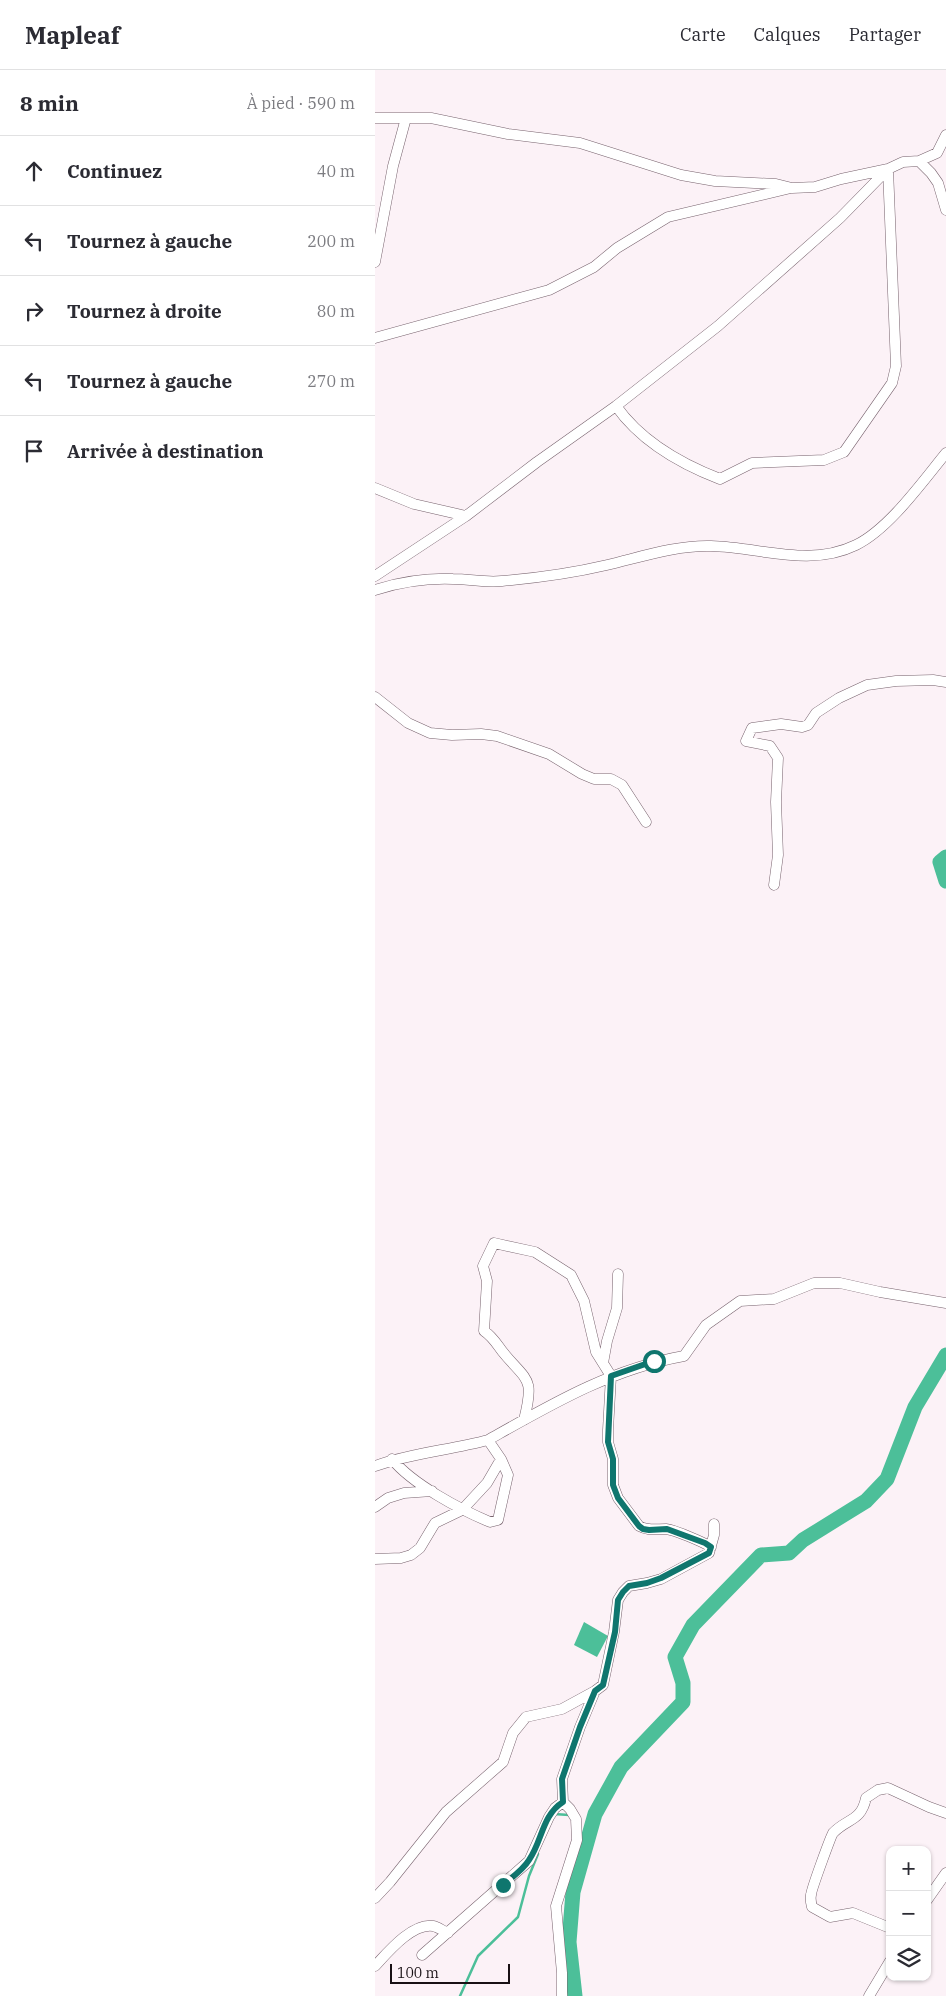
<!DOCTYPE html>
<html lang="fr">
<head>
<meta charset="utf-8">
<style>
	:root { --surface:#fff; --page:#f7f7f7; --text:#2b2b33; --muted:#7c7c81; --line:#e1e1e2 }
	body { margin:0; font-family:"IBM Plex Serif",serif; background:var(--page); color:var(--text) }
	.controls { position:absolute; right:15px; bottom:15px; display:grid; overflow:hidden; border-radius:10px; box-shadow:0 1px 4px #0004 }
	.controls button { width:45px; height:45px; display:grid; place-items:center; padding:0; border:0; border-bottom:1px solid var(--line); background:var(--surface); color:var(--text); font:25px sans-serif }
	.scale { position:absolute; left:15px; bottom:12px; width:120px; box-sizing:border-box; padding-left:5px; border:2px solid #181014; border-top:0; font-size:14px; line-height:18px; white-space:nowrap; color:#181014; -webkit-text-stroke:4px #fcf2f7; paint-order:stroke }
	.stop { position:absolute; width:15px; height:15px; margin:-11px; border:4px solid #0f766e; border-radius:50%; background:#fff }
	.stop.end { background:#0f766e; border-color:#fff; box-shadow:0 1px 5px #0008 }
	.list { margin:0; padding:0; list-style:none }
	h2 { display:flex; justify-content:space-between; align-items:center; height:65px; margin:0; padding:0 20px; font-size:21px }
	h2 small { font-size:16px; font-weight:400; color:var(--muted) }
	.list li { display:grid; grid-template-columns:32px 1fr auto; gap:15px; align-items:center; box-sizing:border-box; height:70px; padding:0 20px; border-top:1px solid var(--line) }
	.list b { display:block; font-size:19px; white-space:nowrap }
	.list em { font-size:16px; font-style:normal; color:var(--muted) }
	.icon { flex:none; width:28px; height:28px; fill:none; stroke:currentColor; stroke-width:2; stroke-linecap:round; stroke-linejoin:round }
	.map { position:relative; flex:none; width:571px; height:1926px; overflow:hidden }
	header { display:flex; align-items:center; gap:30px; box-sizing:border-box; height:70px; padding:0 25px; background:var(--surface); border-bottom:1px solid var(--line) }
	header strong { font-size:24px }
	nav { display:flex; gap:28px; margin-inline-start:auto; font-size:18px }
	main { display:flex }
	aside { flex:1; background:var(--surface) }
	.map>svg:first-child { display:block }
	.water { fill:#4cbf99 }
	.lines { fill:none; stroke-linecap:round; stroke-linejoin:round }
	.stream { stroke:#4cbf99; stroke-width:2.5 }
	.river { stroke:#4cbf99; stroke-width:15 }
	.minor-casing { stroke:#77626d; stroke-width:11 }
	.minor { stroke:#fff; stroke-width:10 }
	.route { stroke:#0f766e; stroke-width:6 }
</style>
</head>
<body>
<header>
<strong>Mapleaf</strong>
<nav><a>Carte</a><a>Calques</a><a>Partager</a></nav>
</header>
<main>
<aside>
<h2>8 min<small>À pied · 590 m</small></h2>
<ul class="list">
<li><svg class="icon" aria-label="ahead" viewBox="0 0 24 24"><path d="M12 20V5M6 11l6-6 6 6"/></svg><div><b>Continuez</b></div><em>40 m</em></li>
<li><svg class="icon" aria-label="left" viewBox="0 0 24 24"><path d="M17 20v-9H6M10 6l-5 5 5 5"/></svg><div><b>Tournez à gauche</b></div><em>200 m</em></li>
<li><svg class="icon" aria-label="right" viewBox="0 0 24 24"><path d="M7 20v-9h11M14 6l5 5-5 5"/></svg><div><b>Tournez à droite</b></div><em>80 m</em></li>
<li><svg class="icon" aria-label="left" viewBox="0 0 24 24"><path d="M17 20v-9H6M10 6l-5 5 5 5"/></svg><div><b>Tournez à gauche</b></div><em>270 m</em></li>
<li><svg class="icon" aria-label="arrive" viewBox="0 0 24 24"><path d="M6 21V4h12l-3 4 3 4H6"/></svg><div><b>Arrivée à destination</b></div></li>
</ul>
</aside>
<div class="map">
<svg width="571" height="1926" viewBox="0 0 571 1926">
	<rect width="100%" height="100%" fill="#fcf2f7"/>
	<path class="water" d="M209,1552l24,14 -11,21 -23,-12z"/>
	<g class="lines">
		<path class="stream" d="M179,1744l15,1
			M85,1926l18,-40 40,-39 11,-41 9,-22"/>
		<path class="river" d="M571,787l-6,5 6,19
			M200,1926l-6,-54 4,-50 22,-78 26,-47 62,-65v-19l-8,-26 18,-32 68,-70 28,-2 14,-13 63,-39 21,-22 28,-72 31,-52"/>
		<defs>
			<path id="minor" d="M0,48h56l77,16 72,9 101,32 34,6 61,3 16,4 23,-1 26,-8 47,-10 15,-7 16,-1 18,-8 9,-18
				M544,91l12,12 7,10 8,27
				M0,192l18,-96 13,-48
				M0,268l174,-48 45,-23 23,-19 51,-31 123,-29
				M241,336c24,34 65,58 104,73l32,-16 72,-3 20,-8 48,-69 4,-17 -8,-197
				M0,418l39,16 52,12
				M0,506l91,-60 71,-54 79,-56 102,-80 122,-108 48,-49
				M0,520c25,-8 52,-12 78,-11 17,0 33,4 49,2 35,-3 71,-8 105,-16 34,-8 69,-20 104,-19 49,1 98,22 145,-1 33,-16 67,-64 90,-92
				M0,627l33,26 22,10 22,2 29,-1 16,2 52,18 33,20 12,5h17l11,6 24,37
				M399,815l4,-30 -2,-53 2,-44 -8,-12 -24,-5 6,-13 29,-4 21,3 6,-2 8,-12 23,-15 28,-13 29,-4 37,-1 13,2
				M228,1293l4,-22 10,-33 1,-34
				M149,1350c11,-44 3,-38 -22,-69 -6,-8 -10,-15 -18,-20l3,-50 -4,-15 11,-23 41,9 36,23 13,26 12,51 15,24 -3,54v12l5,17v26l5,13 21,28c9,5 17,3 27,3 9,1 37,13 45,18
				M113,1370c64,-36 123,-71 196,-84l22,-31 34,-24 34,-2 40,-16h26l40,9 66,11
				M0,1396c36,-13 76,-16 113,-26l13,19 7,16 -10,45 -8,2c-29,-12 -78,-38 -98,-63
				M0,1437l13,-9 16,-5 28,-2
				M0,1489l26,-1 10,-3 9,-7 15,-25 27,-13 25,-27 14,-24
				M0,1828l15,-16 56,-70 57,-50 10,-29 13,-16 36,-8 33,-18 8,-6 11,-53 4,-32 5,-8 6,-6 18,-3 14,-4 48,-26 5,-18v-11
				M552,1830l19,-27
				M515,1858l-37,-15 -23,4 -18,-10c-1,-4 -2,-8 -1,-12 0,-5 20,-59 22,-62 14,-15 28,-11 33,-35l12,-8 10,-2 41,19 17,6
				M47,1885l107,-94 20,-44 6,-9 8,-6
				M0,1896c13,-14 37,-43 58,-40 5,1 10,5 15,7
				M187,1926v-23l-6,-67 21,-66 -1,-21 -6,-10 -7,-7 -1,-23 18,-52 15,-36
				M494,1926l21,-35"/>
		</defs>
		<use href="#minor" class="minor-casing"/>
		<use href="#minor" class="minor"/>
	</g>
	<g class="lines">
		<path class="route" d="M128,1815c8,-7 20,-15 26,-25 13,-18 13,-45 34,-58l-1,-23 18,-52 15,-36 8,-6 12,-53 3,-32 5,-8 6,-6 18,-3 14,-5 48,-25 2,-6 -6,-4 -38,-14 -18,1 -6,-1 -4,-3 -21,-28 -5,-13v-26l-5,-17 3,-66 43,-15"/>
	</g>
</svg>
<div class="controls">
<button>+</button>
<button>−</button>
<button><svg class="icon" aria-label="layers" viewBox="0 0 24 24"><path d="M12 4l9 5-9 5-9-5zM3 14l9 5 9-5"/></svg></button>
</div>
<div class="scale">100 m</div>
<div class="stop" style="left:279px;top:1291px"></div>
<div class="stop end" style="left:128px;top:1815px"></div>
</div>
</main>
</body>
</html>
